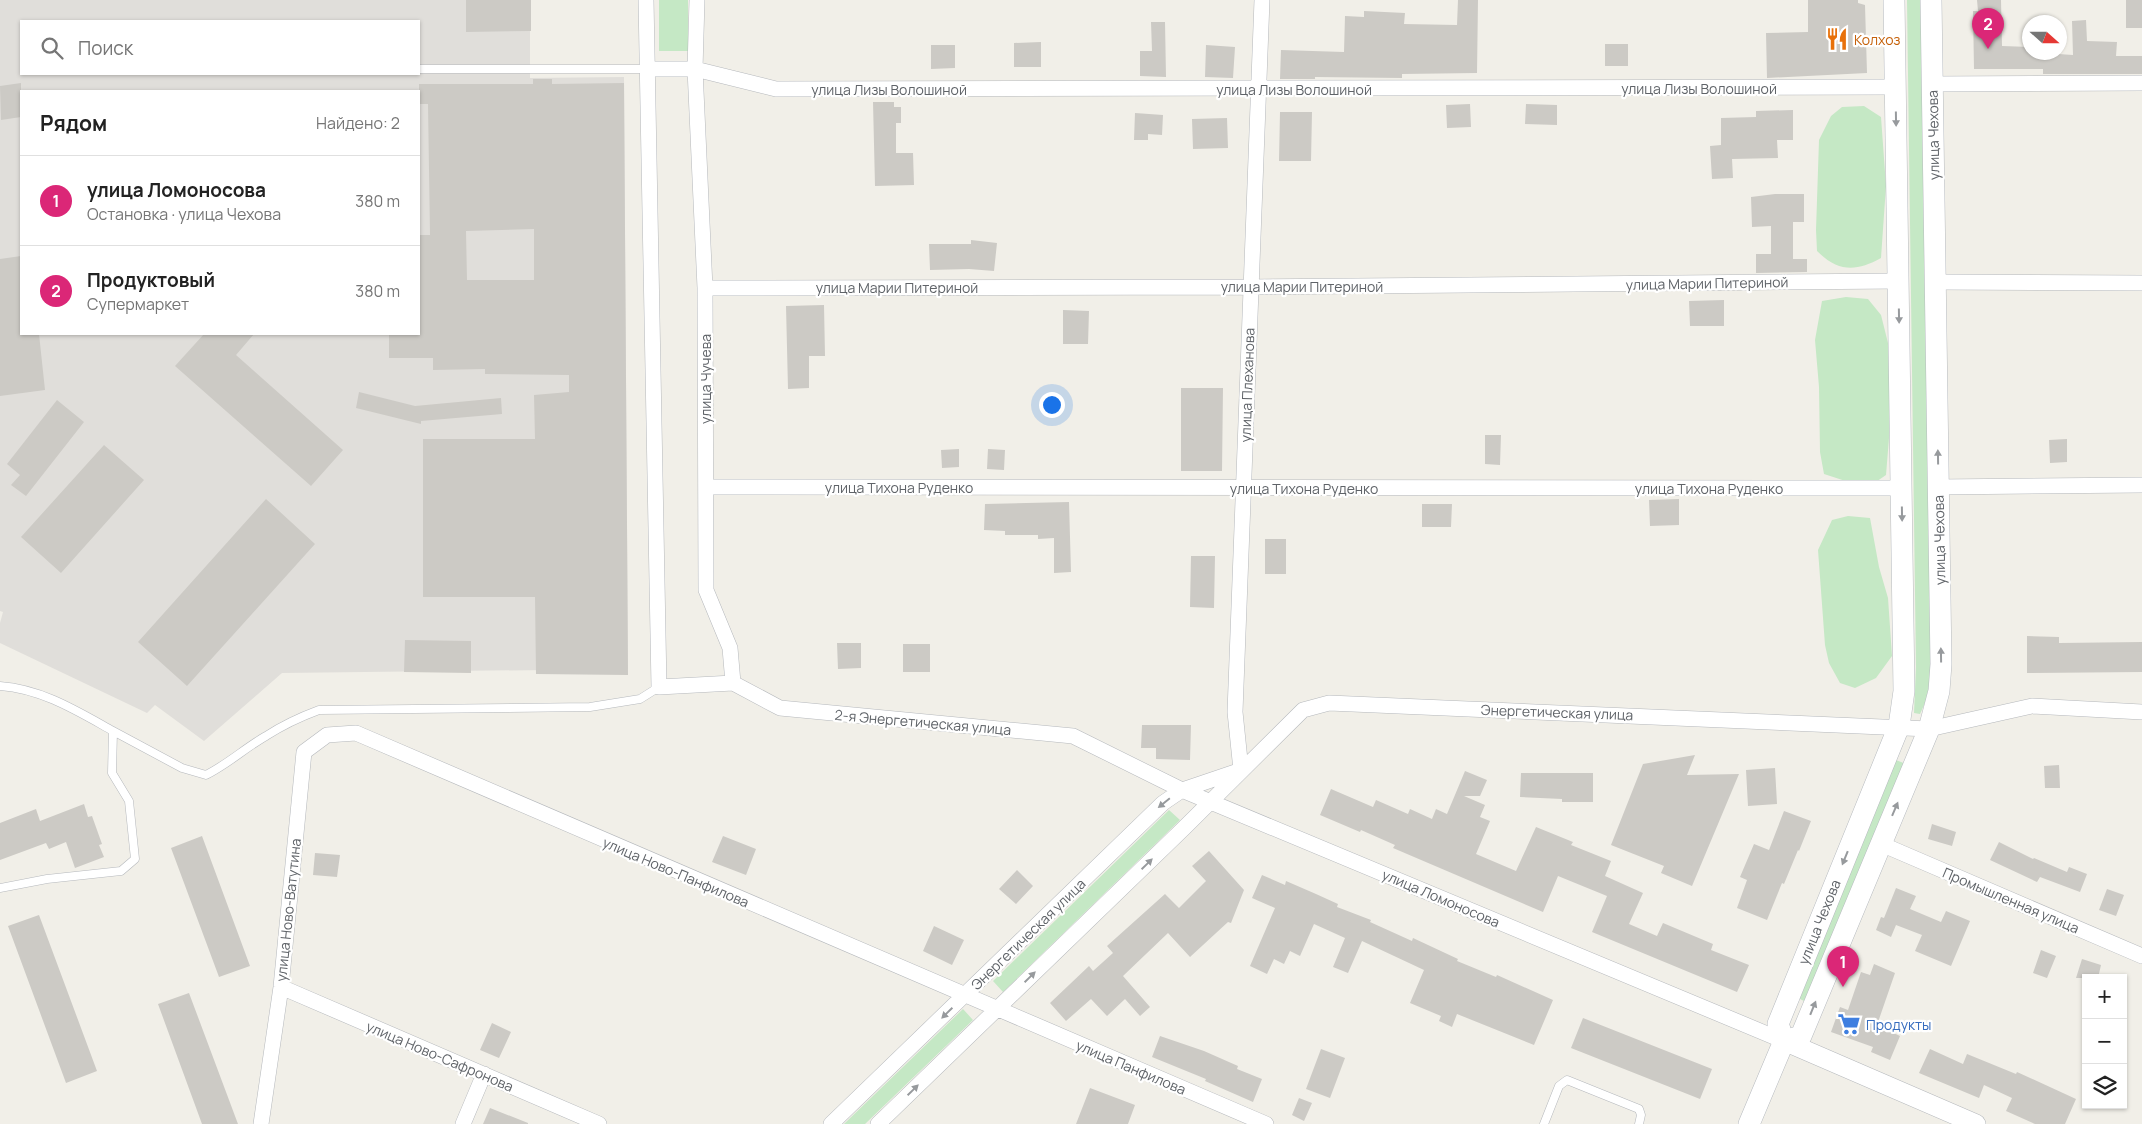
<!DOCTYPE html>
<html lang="ru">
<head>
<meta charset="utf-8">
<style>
	:root { --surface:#fff; --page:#f6f6f6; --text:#222; --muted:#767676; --line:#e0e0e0; --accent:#db2777 }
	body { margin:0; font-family:Manrope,sans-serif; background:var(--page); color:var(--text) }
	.controls { position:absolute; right:15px; bottom:15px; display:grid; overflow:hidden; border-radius:0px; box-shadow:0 1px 4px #0004 }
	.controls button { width:45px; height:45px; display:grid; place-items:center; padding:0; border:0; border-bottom:1px solid var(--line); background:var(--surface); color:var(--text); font:25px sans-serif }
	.compass { position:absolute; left:2022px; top:15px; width:45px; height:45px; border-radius:50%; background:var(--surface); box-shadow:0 1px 4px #0004; rotate:111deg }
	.you { position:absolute; left:1051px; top:404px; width:18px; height:18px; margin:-12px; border:4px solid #fff; border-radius:50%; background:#1a73e8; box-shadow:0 0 0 8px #1a73e833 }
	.badge { display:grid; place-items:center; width:32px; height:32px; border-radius:50%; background:var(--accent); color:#fff; font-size:16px; font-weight:700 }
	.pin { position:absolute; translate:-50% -41px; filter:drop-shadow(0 1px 2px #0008) }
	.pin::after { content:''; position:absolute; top:26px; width:18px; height:15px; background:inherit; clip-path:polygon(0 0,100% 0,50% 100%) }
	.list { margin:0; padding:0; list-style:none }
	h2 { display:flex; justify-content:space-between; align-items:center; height:65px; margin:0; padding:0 20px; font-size:21px }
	h2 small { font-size:16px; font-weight:400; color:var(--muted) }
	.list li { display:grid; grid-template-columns:32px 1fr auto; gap:15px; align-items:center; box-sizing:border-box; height:90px; padding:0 20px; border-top:1px solid var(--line) }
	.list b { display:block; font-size:19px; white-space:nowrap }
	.list p { margin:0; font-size:16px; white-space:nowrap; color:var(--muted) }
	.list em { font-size:16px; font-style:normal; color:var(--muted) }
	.icon { flex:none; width:28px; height:28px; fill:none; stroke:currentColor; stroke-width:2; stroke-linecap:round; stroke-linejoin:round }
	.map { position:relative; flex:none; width:2142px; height:1124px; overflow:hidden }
	.search { position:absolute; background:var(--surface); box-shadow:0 1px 4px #0004; left:20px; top:20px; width:400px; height:55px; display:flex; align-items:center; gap:12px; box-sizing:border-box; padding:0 18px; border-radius:0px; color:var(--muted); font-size:19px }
	.panel { position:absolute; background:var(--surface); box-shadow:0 1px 4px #0004; left:20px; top:90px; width:400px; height:245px; border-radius:0px }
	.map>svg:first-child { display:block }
	.industrial { fill:#e0deda; fill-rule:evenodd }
	.green { fill:#c5e8c5 }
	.building { fill:#cccac5; fill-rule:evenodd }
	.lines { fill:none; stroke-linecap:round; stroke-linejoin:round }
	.service-casing { stroke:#b5b8bc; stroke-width:9 }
	.minor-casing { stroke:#b5b8bc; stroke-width:16 }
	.tertiary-casing { stroke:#b5b8bc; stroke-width:20 }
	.secondary-casing { stroke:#b6babf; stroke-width:22 }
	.service { stroke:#fff; stroke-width:8 }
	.minor { stroke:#fff; stroke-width:15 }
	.tertiary { stroke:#fff; stroke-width:19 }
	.secondary { stroke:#fff; stroke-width:21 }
	.oneway { fill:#979a9d }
	.labels { text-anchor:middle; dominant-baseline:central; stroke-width:4.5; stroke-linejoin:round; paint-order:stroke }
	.food-label { font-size:14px; fill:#c56008; stroke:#fff; text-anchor:start }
	.street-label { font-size:14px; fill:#5f6368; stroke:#fff }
	.shop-label { font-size:14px; fill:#366cbe; stroke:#fff; text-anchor:start }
</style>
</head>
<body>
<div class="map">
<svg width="2142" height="1124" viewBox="0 0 2142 1124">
	<rect width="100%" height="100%" fill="#f1efe8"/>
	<path class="industrial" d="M0,0h530v78l94,-1 4,592 -346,4 -78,68 -49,-36 -8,8 -147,-70v-20l3,-11 -3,-1zM21,21h398v53h-398zM21,91h398v243h-398z"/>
	<path class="green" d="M659,0h29v51h-29z
		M1907,0h16l9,667 -3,27 -9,20 -6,-1 2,-46z
		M1864,106l17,11 5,69 -5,72c-25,14 -43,14 -64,-7l-1,-21 3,-90 12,-24 11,-9z
		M1846,297l22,2 13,16 7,28 5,46 -7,86 -19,13 -43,-14 -4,-22 -1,-65 -4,-47 7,-39z
		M1848,516l22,2 9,49 9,31 4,58 -16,22 -21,10 -15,-5 -11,-20 -4,-18 -7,-95 14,-30z
		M1896,760l10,4 -100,238 -10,-5z
		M1169,810l11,10 -177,172 -10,-11z
		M963,1009l10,11 -108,104h-21z"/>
	<path class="building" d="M466,0h65v31l-65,1z
		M1458,0h20l-1,73 -75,1v4l-87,-1v2h-35l1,-29 63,2 1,-36 19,1v-6l41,2 -1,11 53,1z
		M1808,0h50v3l7,2 2,68 -100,5 -1,-45 42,-1z
		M1977,0h24l1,46 28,1v5l43,3 -1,-34 14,-1 1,21 30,1 -1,14h26v18h-99v-5h-69l-1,-58h5z
		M2126,0h16v28h-16z
		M1151,22h14l1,55 -26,-1v-25h12z
		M1041,42v25h-27v-24z
		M1605,44h23v22h-23z
		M931,45h24v23l-24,1z
		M1206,45l29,2 -2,31 -28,-1z
		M533,79h19v5l72,-1 4,592 -92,-1 -1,-77h-112v-158h112l-1,-44 35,-3v-17l-84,-1v-5l-52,1v-12h-44v-24h30v-99h11l-2,-131h-9v-20h114zM534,229v51h-67l-1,-49z
		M21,83v34l-20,3 -1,-34z
		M873,102h21v5h7v16h-5v30h17l1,32 -39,1z
		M1470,104l1,23 -24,1 -1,-23z
		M1526,104l31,1v20l-32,-1z
		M1793,110v30h-16l1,18 -46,1 1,19 -21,1 -2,-33 11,-1v-27l35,-1v-6z
		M1280,112h32l-1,49h-32z
		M1135,113l28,2 -1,20 -14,-1v6h-14z
		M1227,118l1,30 -35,1 -1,-30z
		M1775,194h29v28h-11v37h14v13l-51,1v-19h15v-28l-19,1 -1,-30z
		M971,240l26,3 -3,28 -25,-2 -39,1 -1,-26h42z
		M21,256v78h18l6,56 -45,6v-137z
		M1724,300v26h-34l-1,-25z
		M824,305l1,51h-16v32l-21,1 -2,-83z
		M1063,310l26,1 -1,33h-25z
		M204,334h50l-18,21 107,95 -32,36 -136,-120z
		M1181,388h42l-1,83h-41z
		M359,392l56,14 86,-8 1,16 -81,7v3l-65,-16z
		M57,400l27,22 -58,74 -15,-11 9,-10 -13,-11z
		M1485,435h16l-1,30 -15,-1z
		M2067,439v23l-17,1 -1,-23z
		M104,445l40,35 -83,93 -40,-36z
		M959,449v18l-17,1 -1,-18z
		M988,449l17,1 -1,20 -17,-1z
		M266,499l49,45 -128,142 -49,-44z
		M1679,499v26l-29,1 -1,-26z
		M1069,502l2,70 -17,1v-35l-16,1v-4h-33v-4l-21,-1 1,-26z
		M1422,504h30l-1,23h-29z
		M1265,539h21v35h-21z
		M1191,556h24l-1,52 -24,-1z
		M2027,636l32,1v6l83,-1v30l-115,1z
		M405,640l66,1v32l-67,-1z
		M837,643h24v25l-23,1z
		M903,644h27v28h-27z
		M1142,725h49l-1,35 -34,-1v-11h-15z
		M1695,755l-8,20 52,-1 -47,112 -31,-13 3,-7 -53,-21 32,-81z
		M2059,765l1,23h-15l-1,-22z
		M1775,768l2,36 -29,2 -2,-36z
		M1465,771l22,9 -7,16h-16l21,9 -5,12 10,4 -14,33 40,17 20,-44 37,15 -2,3 40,16 -6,15 38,17 -14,31 28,12 6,-13 50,21 -2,6 38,15 -12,27 -145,-60 15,-36 -49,-20 -15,36 -150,-64 2,-3 -34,-15 -1,2 -40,-17 11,-26 42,18 3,-7 32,14 2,-5 22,10 4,-10 11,5z
		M1521,773h72v29h-31v-3l-42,-2z
		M84,804l4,13 4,-1 10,28 -3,1 5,12 -29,11 -9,-26 -17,7 -3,-6 -46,17v-37l36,-14 4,12z
		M1784,811l27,10 -12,30 -1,-1 -14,34 -2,-1 -15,37 -30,-12 10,-28 -7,-3 14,-33 15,6z
		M1932,824l24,8 -4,14 -24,-7z
		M202,836l48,130 -31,11 -48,-129z
		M723,836l33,13 -10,26 -34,-13z
		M1999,842l34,17 1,-1 33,14 2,-5 18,7 -7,18 -40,-15 -3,5 -47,-22z
		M1209,851l35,39 -13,33 -3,-1 -38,35 -22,-24 -45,43 27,31 -10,9 -15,-17 -18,17 -16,-17 -25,22 -16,-18 39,-37 4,5 20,-18 -6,-7 58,-52 14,14 27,-27 -14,-15z
		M315,853l25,2 -3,22 -24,-2z
		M1017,870l16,16 -17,18 -17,-15z
		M1262,875l23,10 1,-4 30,13 22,10 -1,3 34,13 -1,2 42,19 1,-3 45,21 -1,2 39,16 1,-2 56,25 -19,45 -77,-31 -5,13 -13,-6 2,-5 -31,-13 14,-33 -62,-29 -14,32 -15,-6 12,-29 -31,-14 -14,32 -10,-5 -6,13 -10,-5 -7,15 -17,-8 25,-58 -23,-10z
		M1896,888l20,8 -6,13 31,13 5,-11 24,10 -19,45 -36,-15 7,-16 -26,-10 -5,12 -15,-7 5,-13 3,1z
		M2107,889l17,6 -8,21 -17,-6z
		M39,915l58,156 -31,12 -58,-157z
		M934,926l30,14 -12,25 -29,-14z
		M2041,950l15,6 -9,22 -14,-5z
		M2082,959l19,6 -3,13h-22z
		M1874,964l21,9 -18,52 23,11 -10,24 -19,-8 2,-5 -42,-15 9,-25 8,3 13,-38 9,3z
		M189,993l49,131h-36l-44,-120z
		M1583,1018l129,51 -12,30 -129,-51z
		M492,1023l19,9 -12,26 -19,-8z
		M1160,1036l44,15 34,15 -1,3 25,10 -9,23 -48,-21 1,-2 -54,-22z
		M1321,1049l24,9 -15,40 -24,-9z
		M1930,1049l33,15 4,-10 49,20 1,-2 59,27 -11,25h-30l-29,-13 6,-13 -28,-13 -5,13 -60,-25z
		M1090,1088l45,17 -7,19h-52z
		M1299,1098l13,5 -8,18 -12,-6z
		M490,1108l38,15v1h-45z"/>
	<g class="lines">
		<defs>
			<path id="service" d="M419,69h228
				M0,686c42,3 77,25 113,45l-1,42 17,28 6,58 -14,12 -74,8 -47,9
				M113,731l69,37 24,7c22,-11 39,-27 60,-39 17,-11 34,-19 53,-26l271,-3 50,-8 19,-12
				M1544,1124l15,-38 8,-6 72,29 2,6 -2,9"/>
			<path id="minor" d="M646,0l13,687 74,-4 47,25 293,28 109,54 602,251
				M697,0l-2,69 10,219 1,302 24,58 3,35
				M647,69h48l81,20 1120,-2
				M1932,84l210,-1
				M1935,282l207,1
				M705,288l546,-1 648,-6
				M706,487l1196,1
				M1938,487l204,-2
				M1881,844l261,112
				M281,987l318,137
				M261,1124l20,-137 23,-235 23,-17 29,-2 910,391
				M463,1124l21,-50
				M831,1124l332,-321 19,-13 59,-20 -6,-58 27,-712
				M878,1124l306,-296 119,-118 26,-7 600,26 103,-23 110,6"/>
			<path id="tertiary" d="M1784,1041l192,83"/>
			<path id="secondary" d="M1784,1041l17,-5 128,-307 10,-38 2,-27 -10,-664
				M1749,1124l35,-83 -6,-17 121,-298 5,-35 -10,-691"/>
		</defs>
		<use href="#service" class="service-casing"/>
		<use href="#minor" class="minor-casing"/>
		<use href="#tertiary" class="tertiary-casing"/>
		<use href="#secondary" class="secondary-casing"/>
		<use href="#service" class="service"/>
		<use href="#minor" class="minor"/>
		<use href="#tertiary" class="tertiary"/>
		<use href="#secondary" class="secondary"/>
	</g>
	<defs><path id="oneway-solid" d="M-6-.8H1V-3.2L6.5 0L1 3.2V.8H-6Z" transform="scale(1.25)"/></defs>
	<g class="oneway">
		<use href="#oneway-solid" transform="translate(1896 119) rotate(89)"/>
		<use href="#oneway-solid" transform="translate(1899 316) rotate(89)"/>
		<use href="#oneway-solid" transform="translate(1938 457) rotate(-91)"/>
		<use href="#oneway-solid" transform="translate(1902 514) rotate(89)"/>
		<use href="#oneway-solid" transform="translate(1941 655) rotate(-91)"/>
		<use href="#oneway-solid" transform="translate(1164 803) rotate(141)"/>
		<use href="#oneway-solid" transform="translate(1895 809) rotate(-67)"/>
		<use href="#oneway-solid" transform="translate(1845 858) rotate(112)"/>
		<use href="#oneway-solid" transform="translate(1147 864) rotate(-44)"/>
		<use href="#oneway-solid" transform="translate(1030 977) rotate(-44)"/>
		<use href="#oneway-solid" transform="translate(1813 1008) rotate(-68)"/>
		<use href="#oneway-solid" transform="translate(947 1013) rotate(136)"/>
		<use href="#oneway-solid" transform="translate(913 1090) rotate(-44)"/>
	</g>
	<defs>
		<symbol id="restaurant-bare" viewBox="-9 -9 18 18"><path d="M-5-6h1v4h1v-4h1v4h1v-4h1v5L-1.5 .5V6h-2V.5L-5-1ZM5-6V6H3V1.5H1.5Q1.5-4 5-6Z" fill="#e8710a" stroke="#fff" stroke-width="2.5" paint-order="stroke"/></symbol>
		<symbol id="supermarket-bare" viewBox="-9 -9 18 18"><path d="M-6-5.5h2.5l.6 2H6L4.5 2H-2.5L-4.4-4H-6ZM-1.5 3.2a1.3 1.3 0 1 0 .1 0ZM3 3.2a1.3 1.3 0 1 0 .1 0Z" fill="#3f7fe0" stroke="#fff" stroke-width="2.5" paint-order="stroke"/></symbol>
	</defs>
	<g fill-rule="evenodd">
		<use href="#restaurant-bare" x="1821" y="23" width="32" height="32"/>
		<use href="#supermarket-bare" x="1833" y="1008" width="32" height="32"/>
	</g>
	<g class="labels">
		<g class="food-label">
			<text x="1854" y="39">Колхоз</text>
		</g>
		<g class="street-label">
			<text x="1699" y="88">улица Лизы Волошиной</text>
			<text x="889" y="89">улица Лизы Волошиной</text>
			<text x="1294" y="89">улица Лизы Волошиной</text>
			<text transform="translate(1933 135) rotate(-91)">улица Чехова</text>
			<text transform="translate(1707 283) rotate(-1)">улица Марии Питериной</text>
			<text x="1302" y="286">улица Марии Питериной</text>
			<text x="897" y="287">улица Марии Питериной</text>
			<text transform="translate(705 379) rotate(-90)">улица Чучева</text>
			<text transform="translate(1247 385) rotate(-88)">улица Плеханова</text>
			<text x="899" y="487">улица Тихона Руденко</text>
			<text x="1304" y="488">улица Тихона Руденко</text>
			<text x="1709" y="488">улица Тихона Руденко</text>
			<text transform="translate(1939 540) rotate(-91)">улица Чехова</text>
			<text transform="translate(1557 712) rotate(2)">Энергетическая улица</text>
			<text transform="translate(923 722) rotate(5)">2-я Энергетическая улица</text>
			<text transform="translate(676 872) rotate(23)">улица Ново-Панфилова</text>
			<text transform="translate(1441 898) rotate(23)">улица Ломоносова</text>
			<text transform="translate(2011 900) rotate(23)">Промышленная улица</text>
			<text transform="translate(288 910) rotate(-84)">улица Ново-Ватутина</text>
			<text transform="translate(1819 922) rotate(-68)">улица Чехова</text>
			<text transform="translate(1028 934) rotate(-44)">Энергетическая улица</text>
			<text transform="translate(440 1056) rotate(23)">улица Ново-Сафронова</text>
			<text transform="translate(1131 1067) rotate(23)">улица Панфилова</text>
		</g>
		<g class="shop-label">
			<text x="1866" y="1024">Продукты</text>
		</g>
	</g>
</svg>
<div class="controls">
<button>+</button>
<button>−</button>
<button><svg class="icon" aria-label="layers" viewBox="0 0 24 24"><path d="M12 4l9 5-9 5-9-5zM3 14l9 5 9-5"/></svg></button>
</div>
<svg class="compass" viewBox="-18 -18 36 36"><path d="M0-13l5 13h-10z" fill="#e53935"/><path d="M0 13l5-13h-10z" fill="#767676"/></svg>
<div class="you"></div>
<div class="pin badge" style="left:1843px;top:987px">1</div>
<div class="pin badge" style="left:1988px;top:49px">2</div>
<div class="search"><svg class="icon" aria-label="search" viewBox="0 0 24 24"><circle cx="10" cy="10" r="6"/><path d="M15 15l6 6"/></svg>Поиск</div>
<section class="panel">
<h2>Рядом<small>Найдено: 2</small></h2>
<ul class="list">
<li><span class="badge">1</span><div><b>улица Ломоносова</b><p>Остановка · улица Чехова</p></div><em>380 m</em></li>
<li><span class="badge">2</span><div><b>Продуктовый</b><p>Супермаркет</p></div><em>380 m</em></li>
</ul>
</section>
</div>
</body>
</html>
